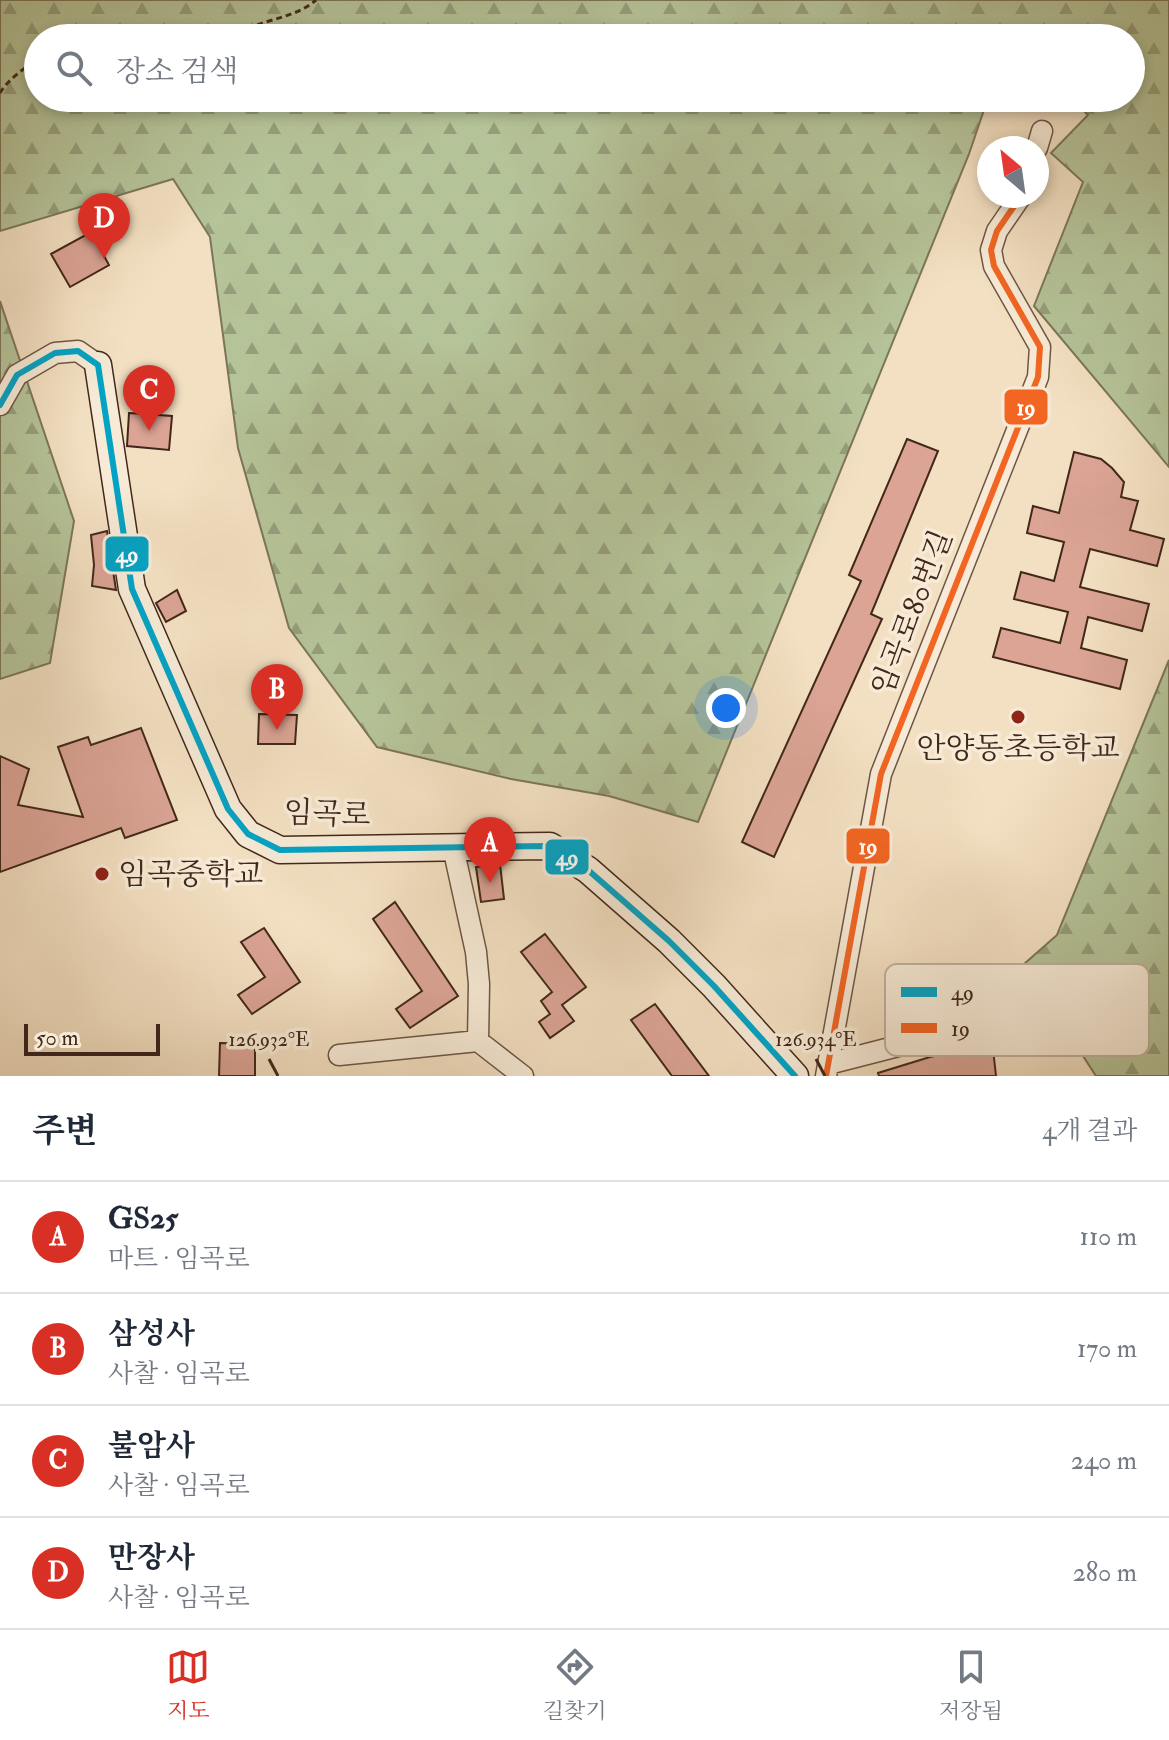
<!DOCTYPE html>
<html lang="ko">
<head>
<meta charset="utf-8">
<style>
	:root { --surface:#fff; --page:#f6f6f7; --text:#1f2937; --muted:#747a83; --line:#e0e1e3; --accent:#d93025 }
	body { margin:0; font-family:"IM FELL Double Pica","Noto Serif KR",serif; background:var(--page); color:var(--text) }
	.compass { position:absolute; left:977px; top:136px; width:72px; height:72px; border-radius:50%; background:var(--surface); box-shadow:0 4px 12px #0003; rotate:331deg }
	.scale { position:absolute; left:24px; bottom:20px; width:136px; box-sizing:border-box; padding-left:8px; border:4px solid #42281a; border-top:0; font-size:22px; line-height:28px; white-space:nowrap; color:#42281a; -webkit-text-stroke:6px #f7ebd7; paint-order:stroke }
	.you { position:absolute; left:726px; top:708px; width:28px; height:28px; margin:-20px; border:6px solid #fff; border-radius:50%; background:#1a73e8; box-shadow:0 0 0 12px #1a73e833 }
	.badge { display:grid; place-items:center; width:52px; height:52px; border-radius:50%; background:var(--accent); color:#fff; font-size:26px; font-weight:700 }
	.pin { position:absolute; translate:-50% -66px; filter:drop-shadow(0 2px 4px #0008) }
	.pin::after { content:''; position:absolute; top:42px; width:28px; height:24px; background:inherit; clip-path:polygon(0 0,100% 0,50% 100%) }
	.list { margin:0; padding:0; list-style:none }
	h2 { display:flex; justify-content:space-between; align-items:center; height:104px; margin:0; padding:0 32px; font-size:34px }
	h2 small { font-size:26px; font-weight:400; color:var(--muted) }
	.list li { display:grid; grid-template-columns:52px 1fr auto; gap:24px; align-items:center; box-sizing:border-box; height:112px; padding:0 32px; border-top:2px solid var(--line) }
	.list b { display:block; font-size:30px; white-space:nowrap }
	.list p { margin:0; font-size:26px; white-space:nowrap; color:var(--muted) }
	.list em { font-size:26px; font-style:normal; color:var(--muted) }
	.icon { flex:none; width:44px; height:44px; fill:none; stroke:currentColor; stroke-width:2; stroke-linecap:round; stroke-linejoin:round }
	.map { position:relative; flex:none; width:1169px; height:1076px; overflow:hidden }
	.search { position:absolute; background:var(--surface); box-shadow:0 4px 12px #0003; left:24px; right:24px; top:24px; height:88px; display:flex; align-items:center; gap:20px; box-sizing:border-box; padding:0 28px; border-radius:44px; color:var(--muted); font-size:30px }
	.sheet { height:552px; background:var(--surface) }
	nav { display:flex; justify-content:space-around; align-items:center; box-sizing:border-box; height:112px; border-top:2px solid var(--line); background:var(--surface); font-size:22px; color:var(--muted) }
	nav a { display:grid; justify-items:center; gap:4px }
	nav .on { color:var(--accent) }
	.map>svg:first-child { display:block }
	.forest { fill:url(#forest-firs); stroke:#7c7659; stroke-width:2 }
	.building { fill:#dba495; stroke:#42281a; stroke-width:2 }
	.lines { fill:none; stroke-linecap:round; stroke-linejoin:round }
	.street-casing { stroke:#6e5644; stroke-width:23 }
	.secondary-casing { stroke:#42281a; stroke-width:29 }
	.path { stroke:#42281a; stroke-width:3; stroke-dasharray:6 4; stroke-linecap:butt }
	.street { stroke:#f7ebd7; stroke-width:20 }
	.secondary { stroke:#f7ebd7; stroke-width:26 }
	.bus-1-casing { stroke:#f7ebd7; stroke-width:12 }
	.bus-2-casing { stroke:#f7ebd7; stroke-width:12 }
	.bus-1 { stroke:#03a3c5; stroke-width:6 }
	.bus-2 { stroke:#f26522; stroke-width:6 }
	.ticks { fill:none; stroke:#42281a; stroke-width:3 }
	.poi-dot { fill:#8f2418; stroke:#f7ebd7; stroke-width:3 }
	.labels { text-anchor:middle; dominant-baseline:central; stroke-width:7; stroke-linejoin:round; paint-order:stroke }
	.street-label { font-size:30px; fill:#42281a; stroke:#f7ebd7 }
	.poi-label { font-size:30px; fill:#42281a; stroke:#f7ebd7 }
	.key { fill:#f7ebd7; stroke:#c1b09e; stroke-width:2 }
	.key-label { font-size:22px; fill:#42281a }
	.ticks-label { font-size:20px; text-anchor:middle; fill:#42281a; stroke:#f7ebd7; stroke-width:7; stroke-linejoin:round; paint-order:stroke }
	.line-badge { stroke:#f7ebd7; stroke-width:3 }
	.badge-label { font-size:22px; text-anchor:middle; font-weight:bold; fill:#fff }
</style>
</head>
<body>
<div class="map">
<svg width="1169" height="1076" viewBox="0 0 1169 1076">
	<defs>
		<pattern id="forest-firs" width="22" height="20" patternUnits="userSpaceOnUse" patternTransform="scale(2)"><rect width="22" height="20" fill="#b5c398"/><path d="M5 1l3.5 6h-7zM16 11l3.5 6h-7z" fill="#959e7b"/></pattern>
	</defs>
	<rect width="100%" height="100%" fill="#f3e0c2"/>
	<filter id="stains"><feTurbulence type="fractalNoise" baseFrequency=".0025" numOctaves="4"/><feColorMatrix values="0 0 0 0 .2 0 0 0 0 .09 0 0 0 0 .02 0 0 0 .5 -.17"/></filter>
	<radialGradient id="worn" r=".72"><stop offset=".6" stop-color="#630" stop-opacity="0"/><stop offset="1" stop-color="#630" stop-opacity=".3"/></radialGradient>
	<path class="forest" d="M0,0h1169v467l-135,-161 49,-124 -32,-29 37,-38 -17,-17h60v-60h-1093v60h950l-19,56 -271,668 -89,-26 -98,-17 -134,-32 -88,-119 -51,-180 -28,-211 -37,-58 -173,52z
		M0,301l74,220 -24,142 -50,16z
		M1169,660v416h-73l-28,-43 -72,17 19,-78 42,-37z"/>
	<path class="building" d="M91,232l18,33 -39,22 -19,-33z
		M129,413l43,3 -3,34 -42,-4z
		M907,439l31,12 -67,163 11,5 -108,238 -32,-15 119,-261 -12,-6z
		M1074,452l27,7 11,9 12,14 -3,15 17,4 -8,29 34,9 -7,27 -67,-17 -10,38 69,17 -7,27 -54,-14 -7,31 46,12 -7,29 -127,-32 8,-29 59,15 8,-31 -54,-13 7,-27 33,9 10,-39 -37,-9 6,-27 26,7z
		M107,531l9,59 -24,-4 2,-21 -3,-30z
		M177,590l9,21 -20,11 -10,-19z
		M259,714l38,1 -2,29h-37z
		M141,728l36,92 -52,18 -4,-10 -121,44v-116l29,13 -11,36 65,12 -25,-70 30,-10 3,8z
		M500,864l4,35 -23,3 -5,-35z
		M395,902l63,94 -48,32 -14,-19 26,-18 -49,-72z
		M264,928l36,54 -48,32 -14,-19 27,-18 -24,-35z
		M545,934l41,53 -24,18 12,16 -24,17 -11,-16 11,-8 -9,-13 11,-9 -31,-40z
		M655,1004l54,72h-37l-41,-56z
		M220,1043l35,1v32h-36z
		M993,1049l3,27h-117l-1,-3 52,-16 22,-5 22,4z"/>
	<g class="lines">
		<defs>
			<path id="street" d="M1037,148l5,-17
				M0,405l17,-30 38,-22 23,-2 20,14
				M453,847l23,105 3,32 -1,57 45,35
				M339,1055l139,-14
				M828,1064l113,-29
				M826,1076l55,-302 157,-397 2,-30 -46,-81 -3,-16 6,-19 24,-35"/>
			<path id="secondary" d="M98,365l34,224 96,220 20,25 32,16 270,-4 38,24 81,71 45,45 81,90"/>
		</defs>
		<use href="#street" class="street-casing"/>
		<use href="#secondary" class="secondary-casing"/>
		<path class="path" d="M230,38c10,-4 20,-10 30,-14 20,-7 40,-10 56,-24
			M0,93c8,-13 24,-26 38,-32"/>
		<use href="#street" class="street"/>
		<use href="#secondary" class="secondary"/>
		<defs>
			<path id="bus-1" d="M0,405l17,-30 38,-22 23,-2 20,14 34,224 96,220 20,25 32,16 270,-4 38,24 81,71 45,45 81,90"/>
			<path id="bus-2" d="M826,1076l55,-302 157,-397 2,-30 -46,-81 -3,-16 6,-19 24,-35"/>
		</defs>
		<use href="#bus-1" class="bus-1-casing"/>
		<use href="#bus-2" class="bus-2-casing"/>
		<use href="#bus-1" class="bus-1"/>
		<use href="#bus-2" class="bus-2"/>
	</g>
	<path class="ticks" d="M269,1059l9,17M816,1059l9,17"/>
	<g class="poi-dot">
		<circle cx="1018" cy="717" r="8"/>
		<circle cx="102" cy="874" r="8"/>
	</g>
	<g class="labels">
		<g class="street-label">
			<text transform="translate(912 613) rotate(-69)">임곡로80번길</text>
			<text transform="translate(327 814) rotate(2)">임곡로</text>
		</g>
		<g class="poi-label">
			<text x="1018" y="748">안양동초등학교</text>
			<text x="118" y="874" text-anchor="start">임곡중학교</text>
		</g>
	</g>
	<rect x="885" y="964" width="264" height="92" rx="12" class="key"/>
	<rect x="901" y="987" width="36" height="10" fill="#03a3c5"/>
	<rect x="901" y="1023" width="36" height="10" fill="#f26522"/>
	<g class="key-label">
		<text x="951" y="1000">49</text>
		<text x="951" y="1036">19</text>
	</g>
	<g class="ticks-label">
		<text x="269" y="1046">126.932°E</text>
		<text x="816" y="1046">126.934°E</text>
	</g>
	<g class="line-badge">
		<rect x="1003" y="388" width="46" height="38" rx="8" fill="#f26522"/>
		<rect x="104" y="535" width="46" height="38" rx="8" fill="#03a3c5"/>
		<rect x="845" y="827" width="46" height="38" rx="8" fill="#f26522"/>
		<rect x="544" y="838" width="46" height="38" rx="8" fill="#03a3c5"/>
	</g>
	<g class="badge-label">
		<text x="1026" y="415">19</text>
		<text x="127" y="562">49</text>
		<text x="868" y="854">19</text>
		<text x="567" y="865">49</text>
	</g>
	<rect width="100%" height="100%" filter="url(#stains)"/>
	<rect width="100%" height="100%" fill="url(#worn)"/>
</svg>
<svg class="compass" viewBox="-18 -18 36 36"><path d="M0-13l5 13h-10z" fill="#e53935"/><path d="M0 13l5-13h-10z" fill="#747a83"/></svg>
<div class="scale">50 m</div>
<div class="you"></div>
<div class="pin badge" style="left:490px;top:883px">A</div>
<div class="pin badge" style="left:277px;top:730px">B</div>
<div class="pin badge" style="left:149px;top:431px">C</div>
<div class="pin badge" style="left:104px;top:259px">D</div>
<div class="search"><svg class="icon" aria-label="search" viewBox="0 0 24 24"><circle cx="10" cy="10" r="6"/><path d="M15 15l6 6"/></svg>장소 검색</div>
</div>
<section class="sheet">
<h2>주변<small>4개 결과</small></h2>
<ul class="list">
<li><span class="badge">A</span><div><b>GS25</b><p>마트 · 임곡로</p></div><em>110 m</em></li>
<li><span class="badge">B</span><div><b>삼성사</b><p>사찰 · 임곡로</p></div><em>170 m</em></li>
<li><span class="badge">C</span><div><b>불암사</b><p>사찰 · 임곡로</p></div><em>240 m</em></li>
<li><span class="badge">D</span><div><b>만장사</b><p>사찰 · 임곡로</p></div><em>280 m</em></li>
</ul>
</section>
<nav>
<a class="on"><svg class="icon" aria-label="map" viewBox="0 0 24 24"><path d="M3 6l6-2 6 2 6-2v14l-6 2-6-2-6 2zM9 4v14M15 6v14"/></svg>지도</a>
<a><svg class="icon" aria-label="directions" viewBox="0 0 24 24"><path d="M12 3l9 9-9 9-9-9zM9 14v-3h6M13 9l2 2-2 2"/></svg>길찾기</a>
<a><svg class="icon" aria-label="saved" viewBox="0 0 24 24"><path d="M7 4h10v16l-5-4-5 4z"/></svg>저장됨</a>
</nav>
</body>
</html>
